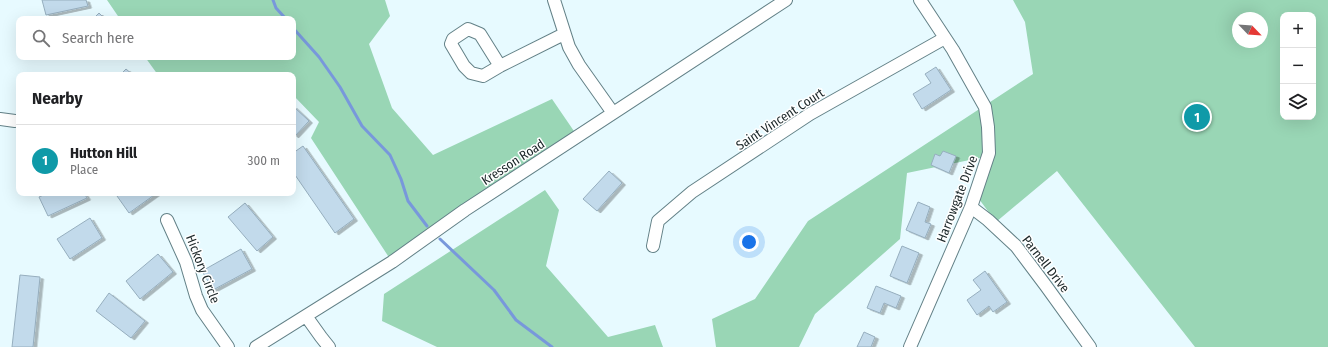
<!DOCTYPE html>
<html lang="en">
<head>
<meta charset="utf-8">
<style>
	:root { --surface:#fff; --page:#f6f6f6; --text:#202124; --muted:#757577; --line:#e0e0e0; --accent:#b45309 }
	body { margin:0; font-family:"Fira Sans Condensed",sans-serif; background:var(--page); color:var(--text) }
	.controls { position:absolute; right:12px; top:12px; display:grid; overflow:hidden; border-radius:8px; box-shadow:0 4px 16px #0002 }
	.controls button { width:36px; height:36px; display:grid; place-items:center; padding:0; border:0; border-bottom:1px solid var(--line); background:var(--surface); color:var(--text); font:20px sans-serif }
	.compass { position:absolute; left:1232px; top:12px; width:36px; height:36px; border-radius:50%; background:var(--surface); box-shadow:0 4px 16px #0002; rotate:115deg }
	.you { position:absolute; left:749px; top:242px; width:14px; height:14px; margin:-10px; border:3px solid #fff; border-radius:50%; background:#1a73e8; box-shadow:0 0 0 6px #1a73e833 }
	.badge { display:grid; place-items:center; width:26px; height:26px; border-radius:50%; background:var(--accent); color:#fff; font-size:13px; font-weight:700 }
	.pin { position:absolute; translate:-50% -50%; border:2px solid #fff; box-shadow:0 1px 4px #0006 }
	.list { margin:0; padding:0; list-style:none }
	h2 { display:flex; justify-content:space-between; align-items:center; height:52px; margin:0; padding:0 16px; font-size:17px }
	h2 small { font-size:13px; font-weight:400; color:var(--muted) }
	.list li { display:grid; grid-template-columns:26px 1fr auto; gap:12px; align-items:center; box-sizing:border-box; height:72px; padding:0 16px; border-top:1px solid var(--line) }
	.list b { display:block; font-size:15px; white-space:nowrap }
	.list p { margin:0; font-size:13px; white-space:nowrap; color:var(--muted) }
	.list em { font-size:13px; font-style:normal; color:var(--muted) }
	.icon { flex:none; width:22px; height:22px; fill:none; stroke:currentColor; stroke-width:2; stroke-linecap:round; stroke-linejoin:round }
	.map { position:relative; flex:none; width:1328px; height:347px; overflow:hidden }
	.search { position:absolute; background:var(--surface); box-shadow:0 4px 16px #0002; left:16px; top:16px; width:280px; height:44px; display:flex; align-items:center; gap:10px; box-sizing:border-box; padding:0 14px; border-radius:8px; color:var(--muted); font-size:15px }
	.panel { position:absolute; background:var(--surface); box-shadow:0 4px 16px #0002; left:16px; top:72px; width:280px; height:124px; border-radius:8px }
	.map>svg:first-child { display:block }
	.green { fill:#99d6b5; fill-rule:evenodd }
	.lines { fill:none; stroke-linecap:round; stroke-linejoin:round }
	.stream { stroke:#7898db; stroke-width:3 }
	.building { fill:#c2daeb; stroke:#96aebe; filter:url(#shadow) }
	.minor-casing { stroke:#638187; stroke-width:14 }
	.minor { stroke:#fff; stroke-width:12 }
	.labels { text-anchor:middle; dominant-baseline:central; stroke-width:3; stroke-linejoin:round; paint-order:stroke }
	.street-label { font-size:13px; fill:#1a2628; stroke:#fff }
</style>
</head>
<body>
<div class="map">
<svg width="1328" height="347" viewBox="0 0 1328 347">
	<defs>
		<filter id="shadow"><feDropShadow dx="3.5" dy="2" stdDeviation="0" flood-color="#0004"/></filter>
	</defs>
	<rect width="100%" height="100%" fill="#e7faff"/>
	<path class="green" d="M107,0h278l5,16 -21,28 23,64 41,47 119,-56 26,38 -186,125 -81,-124 8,-16 -26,-27v-20h-135l-13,-18h148v-38h-173z
		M1013,0h315v347h-133l-138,-176 -61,51 -20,-27 13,-39 -82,17 -7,66 -85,75 -16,33h-83l-4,-28 43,-20 53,-78 225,-147 -8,-52zM1283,15h30v102h-30zM1238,18h24v24h-24z
		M545,190l14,20 -13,56 62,71 47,-12 8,22h-226l-55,-26 2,-27z"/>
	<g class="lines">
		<path class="stream" d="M273,0l3,8 10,11
			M293,28l26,29 21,30 22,39 28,29 11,24 7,22 19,25
			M440,239l54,51 22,30 36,27"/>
	</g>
	<path class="building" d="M42,0h44l2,6 -42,9z
		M99,13l6,6h-12z
		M936,67l15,23 -29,19 -9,-15 18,-11 -6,-9z
		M126,69l7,6h-13z
		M293,106l16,15 -14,15 -2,-2z
		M303,146l51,73 -19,14 -42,-61v-19z
		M943,151l13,5 -7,17 -18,-8 4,-11 5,2z
		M609,171l13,12 -25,28 -14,-12z
		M48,193h36l3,5 -39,18 -9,-19z
		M121,193h36l-28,20 -12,-17z
		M918,202l12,5 -5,15 6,2 -6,14 -19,-8z
		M245,203l28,34 -16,14 -29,-34z
		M90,218l12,20 -32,21 -13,-20z
		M902,246l17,7 -12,30 -17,-7z
		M241,249l11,20 -39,21 -11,-19z
		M158,254l15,18 -33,27 -14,-18z
		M985,271l22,31 -14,10 -4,-6 -12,9 -10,-15 14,-10 -8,-10z
		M20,275l20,2 -7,70h-21z
		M876,286l25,10 -5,12 -12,-5 -4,10 -13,-5z
		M109,293l36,28 -14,17 -35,-27z
		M864,332l11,5 -4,10h-14z"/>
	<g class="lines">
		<defs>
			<path id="minor" d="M554,0l15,47 10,18 34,48
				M468,29l12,5 20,32 -17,10 -12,-3 -7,-7 -13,-22 2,-5z
				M500,66l64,-32
				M0,119l15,2
				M971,207l17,13 28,26 30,40 44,61
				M167,220l19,42 10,34 6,14 26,37
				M653,246l5,-25 34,-29 118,-78 135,-76
				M306,316l15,21 8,10
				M256,347l136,-85 73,-52 321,-210
				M910,347l61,-140 18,-54 -1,-26 -3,-20 -32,-57 -33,-50"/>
		</defs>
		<use href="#minor" class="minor-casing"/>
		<use href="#minor" class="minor"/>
	</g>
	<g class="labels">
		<g class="street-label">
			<text transform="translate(780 119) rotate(-33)">Saint Vincent Court</text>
			<text transform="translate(513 162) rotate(-33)">Kresson Road</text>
			<text transform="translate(957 199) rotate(-69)">Harrowgate Drive</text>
			<text transform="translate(1046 264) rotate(52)">Parnell Drive</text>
			<text transform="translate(203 269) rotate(69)">Hickory Circle</text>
		</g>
	</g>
</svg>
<div class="controls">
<button>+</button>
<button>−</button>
<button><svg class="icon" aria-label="layers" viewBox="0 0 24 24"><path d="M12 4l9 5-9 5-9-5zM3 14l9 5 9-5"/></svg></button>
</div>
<svg class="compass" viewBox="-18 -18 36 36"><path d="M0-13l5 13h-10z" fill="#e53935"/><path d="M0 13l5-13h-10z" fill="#757577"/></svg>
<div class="you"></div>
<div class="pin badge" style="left:1197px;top:117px;background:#0f9aa8">1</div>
<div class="search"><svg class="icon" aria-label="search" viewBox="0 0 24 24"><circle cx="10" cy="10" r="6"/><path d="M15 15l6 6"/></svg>Search here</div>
<section class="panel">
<h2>Nearby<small></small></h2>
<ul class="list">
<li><span class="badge" style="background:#0f9aa8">1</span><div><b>Hutton Hill</b><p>Place</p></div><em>300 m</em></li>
</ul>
</section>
</div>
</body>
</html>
